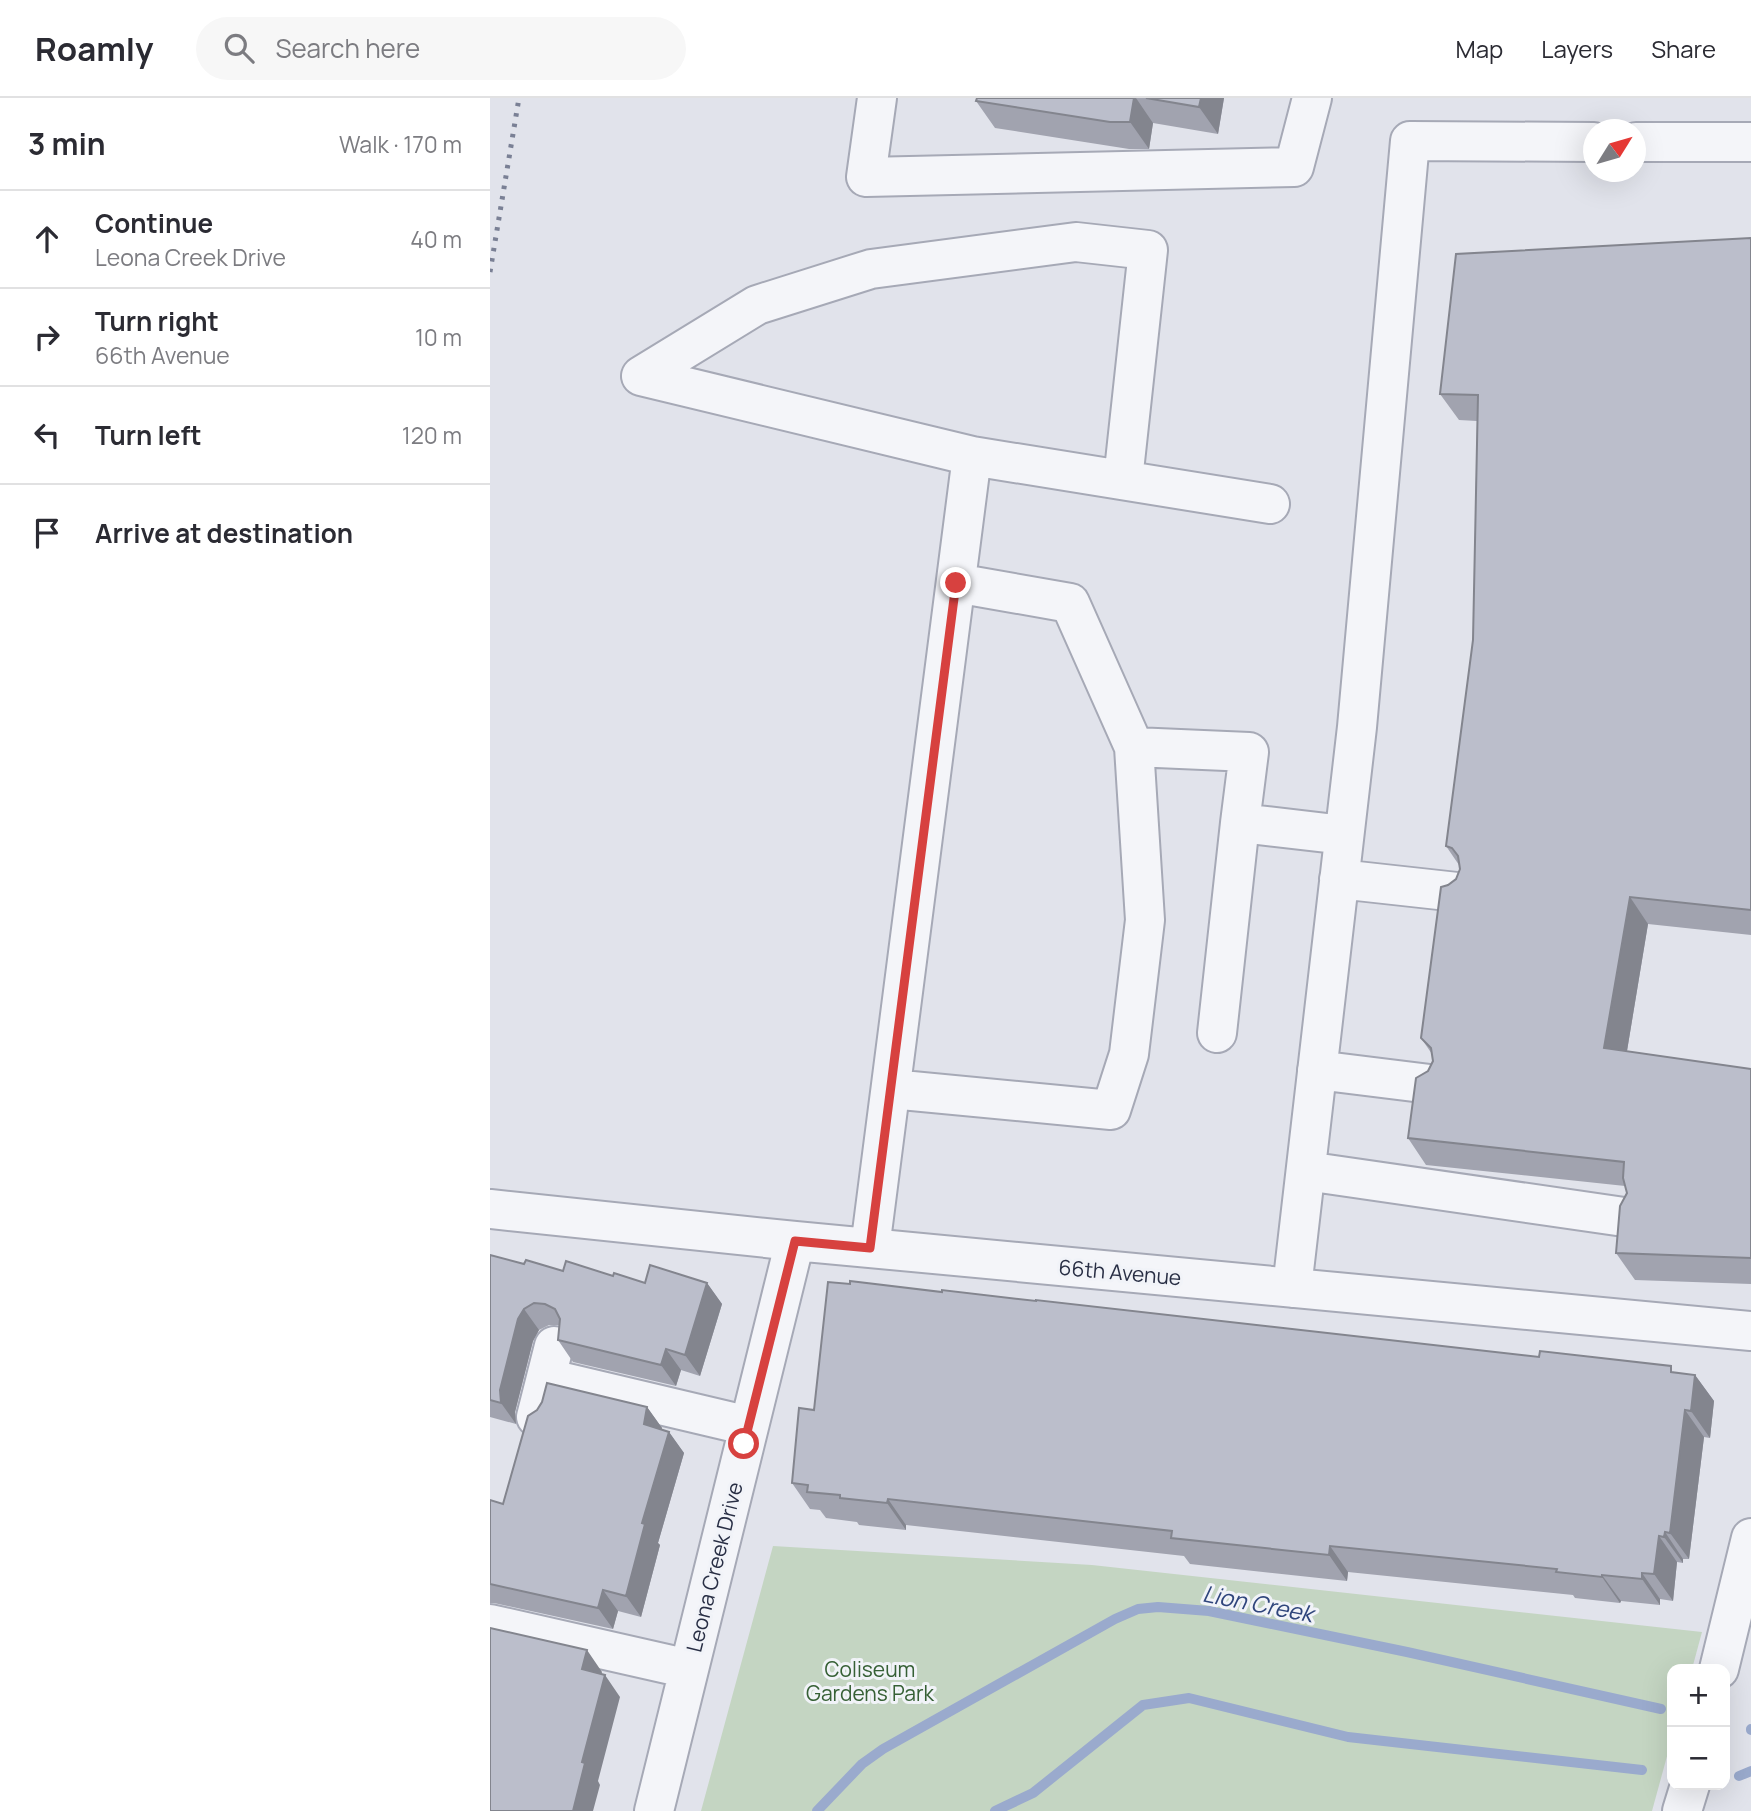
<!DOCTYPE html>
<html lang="en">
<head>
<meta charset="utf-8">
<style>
	:root { --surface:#fff; --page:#f7f7f7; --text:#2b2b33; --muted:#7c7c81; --line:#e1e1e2 }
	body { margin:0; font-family:Manrope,sans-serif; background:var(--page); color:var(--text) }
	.controls { position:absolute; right:21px; bottom:21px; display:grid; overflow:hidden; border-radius:14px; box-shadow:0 7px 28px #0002 }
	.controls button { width:63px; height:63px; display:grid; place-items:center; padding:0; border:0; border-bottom:2px solid var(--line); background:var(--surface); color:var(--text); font:35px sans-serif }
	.compass { position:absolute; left:1093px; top:21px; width:63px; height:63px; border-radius:50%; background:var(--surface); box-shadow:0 7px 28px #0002; rotate:53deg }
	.stop { position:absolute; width:21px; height:21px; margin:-16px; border:5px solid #d7413f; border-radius:50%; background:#fff }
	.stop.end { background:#d7413f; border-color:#fff; box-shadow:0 2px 7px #0008 }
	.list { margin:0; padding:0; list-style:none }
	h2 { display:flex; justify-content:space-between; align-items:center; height:91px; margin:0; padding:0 28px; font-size:30px }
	h2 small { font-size:23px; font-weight:400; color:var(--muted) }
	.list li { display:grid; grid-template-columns:46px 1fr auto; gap:21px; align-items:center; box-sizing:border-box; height:98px; padding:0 28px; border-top:2px solid var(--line) }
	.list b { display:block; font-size:26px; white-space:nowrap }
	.list p { margin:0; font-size:23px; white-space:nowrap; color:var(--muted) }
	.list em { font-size:23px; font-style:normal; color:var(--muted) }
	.icon { flex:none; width:38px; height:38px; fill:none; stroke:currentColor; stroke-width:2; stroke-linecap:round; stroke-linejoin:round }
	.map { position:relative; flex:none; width:1261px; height:1713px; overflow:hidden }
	header { display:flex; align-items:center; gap:42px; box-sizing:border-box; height:98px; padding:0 35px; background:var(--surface); border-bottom:2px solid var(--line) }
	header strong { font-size:33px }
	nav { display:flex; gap:38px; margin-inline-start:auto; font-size:24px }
	.search { width:490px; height:63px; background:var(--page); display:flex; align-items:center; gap:18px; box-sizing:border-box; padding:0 24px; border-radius:38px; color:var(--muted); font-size:26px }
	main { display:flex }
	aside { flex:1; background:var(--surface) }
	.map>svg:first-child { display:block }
	.green { fill:#c4d5c2 }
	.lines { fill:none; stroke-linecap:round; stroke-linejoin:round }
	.stream { stroke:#9aaacd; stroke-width:10 }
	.minor-casing { stroke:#a6a9b6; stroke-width:42 }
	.minor { stroke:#f4f5f9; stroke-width:38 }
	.rail { stroke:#7a8095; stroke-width:5; stroke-dasharray:3.5 7; stroke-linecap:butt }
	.wall { fill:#a1a3af }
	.shaded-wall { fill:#83858e }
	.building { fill:#bbbecb; stroke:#83858e; stroke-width:2 }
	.route { stroke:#d7413f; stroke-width:9 }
	.labels { text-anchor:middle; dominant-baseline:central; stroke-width:6; stroke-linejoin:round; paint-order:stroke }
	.street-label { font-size:21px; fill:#282e44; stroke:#f1f3f8 }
	.park-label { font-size:21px; fill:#366035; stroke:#f1f3f8 }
	.water-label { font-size:23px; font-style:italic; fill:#2f457b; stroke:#f1f3f8 }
</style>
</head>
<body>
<header>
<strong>Roamly</strong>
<div class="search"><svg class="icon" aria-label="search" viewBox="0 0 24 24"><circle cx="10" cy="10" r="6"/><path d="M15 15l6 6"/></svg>Search here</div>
<nav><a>Map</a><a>Layers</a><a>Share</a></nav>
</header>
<main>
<aside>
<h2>3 min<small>Walk · 170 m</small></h2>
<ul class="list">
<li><svg class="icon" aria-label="ahead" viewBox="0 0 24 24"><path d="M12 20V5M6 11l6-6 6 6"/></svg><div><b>Continue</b><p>Leona Creek Drive</p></div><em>40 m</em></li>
<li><svg class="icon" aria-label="right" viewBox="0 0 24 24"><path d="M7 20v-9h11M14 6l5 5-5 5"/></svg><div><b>Turn right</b><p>66th Avenue</p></div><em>10 m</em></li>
<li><svg class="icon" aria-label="left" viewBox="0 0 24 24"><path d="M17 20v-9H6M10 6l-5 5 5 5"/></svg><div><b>Turn left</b></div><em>120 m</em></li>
<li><svg class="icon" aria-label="arrive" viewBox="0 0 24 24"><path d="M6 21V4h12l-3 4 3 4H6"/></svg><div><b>Arrive at destination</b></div></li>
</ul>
</aside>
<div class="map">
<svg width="1261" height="1713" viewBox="0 0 1261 1713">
	<rect width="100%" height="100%" fill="#e1e3eb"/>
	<path class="green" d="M283,1448l319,19 610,67 -10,37h-20v69l-20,73h-951z"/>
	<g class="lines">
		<path class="stream" d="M1261,1631v1
			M1249,1678l12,-5
			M327,1713l45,-47 21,-15 232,-130 23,-10 20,-2 51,4 198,41 254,57
			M505,1713l38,-18 110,-88 46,-7 159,39 294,33"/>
		<defs>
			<path id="minor" d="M387,0l-11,79 428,-10 18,-69
				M1146,44h115
				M151,278l331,80 -102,792
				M151,278l116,-71 114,-36 205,-27 72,8 -25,230
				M482,358l298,48
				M644,649l115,5 -9,71 104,12
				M849,781l118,13
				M727,935l23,-210
				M827,972l113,14
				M401,991l220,21 18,-56 16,-134 -11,-173 -64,-144 -114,-20
				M816,1073l318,46
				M0,1111l305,32 956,90
				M802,1190l65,-561 53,-586 184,1
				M56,1280l203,48
				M46,1319l18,-71
				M0,1526l199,45
				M1229,1571l32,-131
				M164,1713l141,-570
				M1192,1713l8,-26"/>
		</defs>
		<use href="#minor" class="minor-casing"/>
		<use href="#minor" class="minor"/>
		<path class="rail" d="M0,174l29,-174"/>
	</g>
	<path class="wall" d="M487,0h247l-6,36 -65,-11 -4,26h-20l-134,-21 -19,-27z
		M1261,140v697l-103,-11 -21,127 124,18v215l-116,-4 -19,-27 11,-60 -2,-7 -199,-21 -18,-27 20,-67 5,-10 -1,-7 -11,-16 27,-153 8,-6 4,-10 -1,-4 -13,-19 27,-206 4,-219 -18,-1 -19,-26z
		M0,1157l34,9 39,7 50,5 32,7h62l15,21 -22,72 -19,-6 -5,16 -103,-24 -15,-22 1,-15h-10l-10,5 -6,11 -18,71 1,12 -26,-7z
		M452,1194l94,9 659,74 19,26 -4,37 -6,-1 -15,122h-6v4l-6,-1 -4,39 -13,-2v6l-39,-4 -1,2 -45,-5 -2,-3 -225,-23 -1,9 -157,-17 -6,-8 -278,-31v5l-47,-5 -2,-3 -31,-4 -6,-8 -10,-1 -18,-26 22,-73z
		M157,1309l15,21v2l7,2 15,21 -26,90 2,2 -19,72 -23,-6 -5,18 -119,-26h-4v-103l13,4z"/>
	<path class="shaded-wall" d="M644,0h2l17,25 -4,26 -19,-27z
		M711,0h23l-6,36 -19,-27z
		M1140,799l18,27 -25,151 -19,-27z
		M217,1185l15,21 -22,72 -15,-21z
		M34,1211l15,21 -6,11 -18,71 1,12 -15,-21 -1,-13 18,-71z
		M176,1251l15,21 -5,16 -15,-21z
		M1205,1277l19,26 -4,37 -19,-27z
		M157,1309l15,21 -3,18 -15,-22z
		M1195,1312l19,27 -15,122 -19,-26z
		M179,1334l15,21 -26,90 2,2 -19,72 -15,-21 16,-73z
		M398,1401l18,26v5l-19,-27z
		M1175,1434l18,27v4l-19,-26z
		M1169,1438l18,26 -4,39 -19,-27z
		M840,1448l18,26 -1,9 -18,-26z
		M1152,1475l18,26v6l-18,-26z
		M1112,1477l19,26 -1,2 -18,-26z
		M113,1492l15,21 -5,18 -15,-21z
		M97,1552l15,22 -5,18 -15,-21z
		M115,1577l15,22 -22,84 2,4 -7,26h-20l9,-49z"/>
	<path class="building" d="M487,0h157l-4,24h-20l-134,-21z
		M656,0h55l-2,9z
		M1261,140v672l-121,-13 -26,151 147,21v189l-135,-5 4,-47 7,-13 -4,-15 1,-16 -216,-24 8,-60 12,-7 5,-10 -2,-13 -10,-10 20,-151 7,-2 8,-6 4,-10 -2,-13 -6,-8 -6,-2 27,-206 5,-245 -38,-1 16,-140z
		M0,1157l34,9 2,-4 37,11 3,-10 47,15 1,-3 31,10 5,-18 57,18 -22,72 -19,-6 -5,16 -103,-25 2,-21 -5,-10 -10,-5 -11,-1 -10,6 -6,10 -18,71 1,13 -11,-3z
		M360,1183l92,11v-2l94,11v-1l503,57 1,-6 131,15v6l24,3 -4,36 -6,-1 -15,123 -5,-1 -1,5 -5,-1 -5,38 -12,-1v6l-40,-4v2l-46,-5 1,-3 -227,-23 -1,9 -158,-17 1,-7 -284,-32 -1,4 -47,-5v-3l-33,-3 1,-7 -16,-2 7,-75 15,2 14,-128 22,2z
		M57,1285l100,24 -3,17 25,8 -27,91 3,1 -19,72 -23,-6 -5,18 -108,-24v-84l13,4 25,-88 9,-6 5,-8z
		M0,1530l97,22 -5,19 23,6 -23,87 3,1 -12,48h-83z"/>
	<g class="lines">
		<path class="route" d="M254,1346l51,-203 75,7 86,-665"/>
	</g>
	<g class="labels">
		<g class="street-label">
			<text transform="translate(630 1174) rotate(5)">66th Avenue</text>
			<text transform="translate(224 1469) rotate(-76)">Leona Creek Drive</text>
		</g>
		<g class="park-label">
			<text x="380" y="1571">Coliseum<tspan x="380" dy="24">Gardens Park</tspan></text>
		</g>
		<g class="water-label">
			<text transform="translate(768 1505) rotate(11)">Lion Creek</text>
		</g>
	</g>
</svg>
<div class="controls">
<button>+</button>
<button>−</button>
</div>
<svg class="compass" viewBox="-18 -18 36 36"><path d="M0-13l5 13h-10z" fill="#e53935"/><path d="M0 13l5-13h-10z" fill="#7c7c81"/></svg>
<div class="stop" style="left:254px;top:1346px"></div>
<div class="stop end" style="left:466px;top:485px"></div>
</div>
</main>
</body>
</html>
